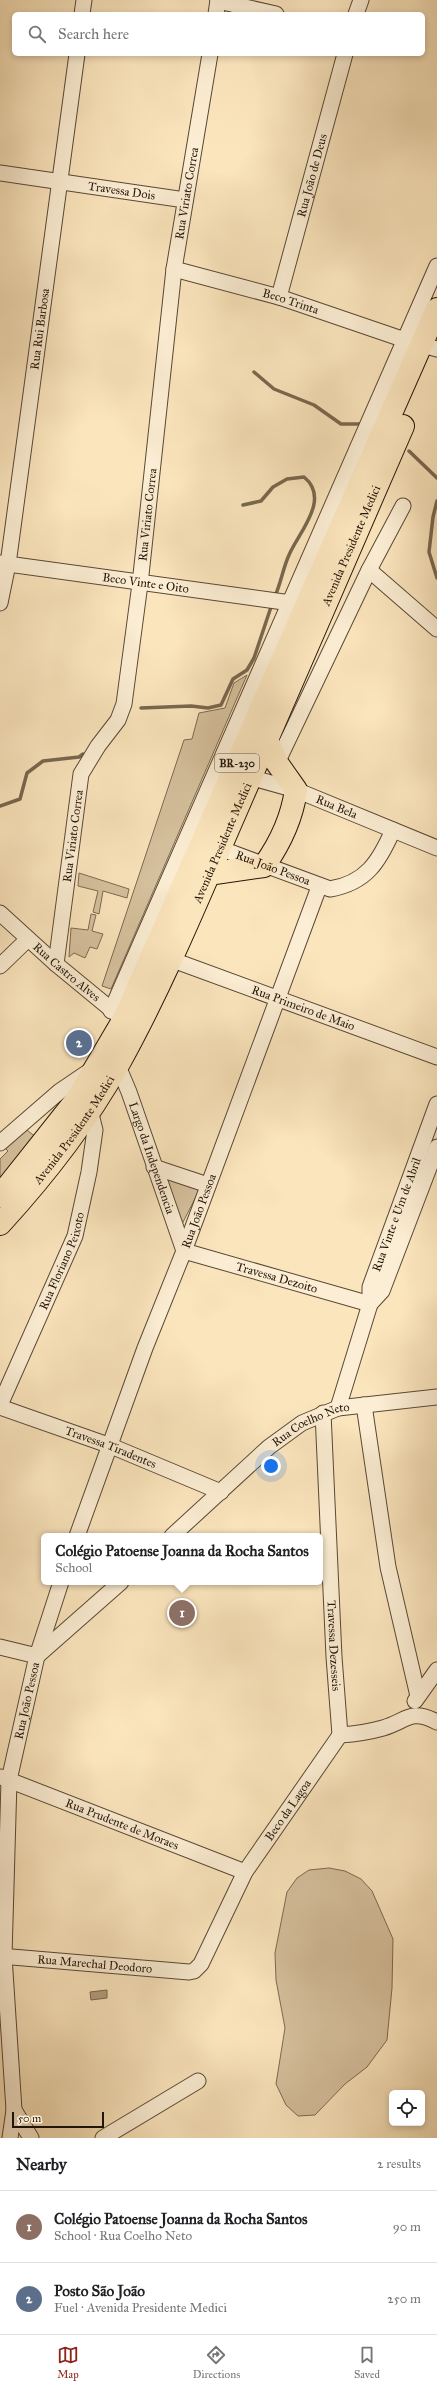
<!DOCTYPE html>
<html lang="en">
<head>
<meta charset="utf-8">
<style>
	:root { --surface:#fff; --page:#f6f6f6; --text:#202124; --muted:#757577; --line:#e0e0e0; --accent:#8f2418 }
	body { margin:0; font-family:"IM FELL Great Primer",serif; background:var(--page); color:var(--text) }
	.controls { position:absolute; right:12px; bottom:12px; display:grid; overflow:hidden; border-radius:6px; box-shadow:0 2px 6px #0003 }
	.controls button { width:36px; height:36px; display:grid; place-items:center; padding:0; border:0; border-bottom:1px solid var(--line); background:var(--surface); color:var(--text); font:20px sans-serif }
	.scale { position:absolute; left:12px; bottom:10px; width:92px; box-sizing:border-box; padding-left:4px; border:2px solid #231408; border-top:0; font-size:11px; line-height:14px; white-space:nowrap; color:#231408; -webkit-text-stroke:3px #fceed4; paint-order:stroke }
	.you { position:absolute; left:271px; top:1466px; width:14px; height:14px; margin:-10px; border:3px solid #fff; border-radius:50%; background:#1a73e8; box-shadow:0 0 0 6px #1a73e833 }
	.badge { display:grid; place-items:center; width:26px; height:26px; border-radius:50%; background:var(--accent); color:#fff; font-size:13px; font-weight:700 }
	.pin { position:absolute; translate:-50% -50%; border:2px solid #fff; box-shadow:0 1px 4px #0006 }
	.popup { position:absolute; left:41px; top:1533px; width:282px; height:52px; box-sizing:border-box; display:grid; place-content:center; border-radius:6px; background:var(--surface); filter:drop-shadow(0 1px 3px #0005); font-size:13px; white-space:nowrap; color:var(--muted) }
	.popup b { font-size:15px; color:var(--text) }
	.popup::after { content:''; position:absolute; left:50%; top:100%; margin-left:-8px; border:8px solid transparent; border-top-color:var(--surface) }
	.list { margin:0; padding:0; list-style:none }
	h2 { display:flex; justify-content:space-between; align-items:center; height:52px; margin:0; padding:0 16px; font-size:17px }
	h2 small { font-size:13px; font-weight:400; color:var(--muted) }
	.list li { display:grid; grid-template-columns:26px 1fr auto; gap:12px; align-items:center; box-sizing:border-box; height:72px; padding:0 16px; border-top:1px solid var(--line) }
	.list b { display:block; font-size:15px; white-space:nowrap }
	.list p { margin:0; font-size:13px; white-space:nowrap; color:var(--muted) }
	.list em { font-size:13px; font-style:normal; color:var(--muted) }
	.icon { flex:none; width:22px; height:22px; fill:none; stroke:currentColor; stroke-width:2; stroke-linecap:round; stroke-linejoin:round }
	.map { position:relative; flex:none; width:437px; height:2138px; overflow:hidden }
	.search { position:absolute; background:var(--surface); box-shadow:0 2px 6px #0003; left:12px; right:12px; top:12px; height:44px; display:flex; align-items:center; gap:10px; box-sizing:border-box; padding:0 14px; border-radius:6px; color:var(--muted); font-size:15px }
	.sheet { height:196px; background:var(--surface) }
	nav { display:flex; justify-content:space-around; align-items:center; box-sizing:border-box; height:56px; border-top:1px solid var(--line); background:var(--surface); font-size:11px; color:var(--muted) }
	nav a { display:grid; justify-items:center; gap:2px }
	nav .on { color:var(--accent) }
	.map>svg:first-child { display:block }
	.green { fill:#d6c19e; stroke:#7c6a53 }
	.water { fill:#b29e7f; stroke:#79674f }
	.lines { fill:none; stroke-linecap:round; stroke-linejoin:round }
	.stream { stroke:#79674f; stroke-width:3.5 }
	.street-casing { stroke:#594835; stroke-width:17 }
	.primary-casing { stroke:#231408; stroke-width:24 }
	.street { stroke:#fceed4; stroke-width:15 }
	.primary { stroke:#fbe5bd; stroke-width:22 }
	.labels { text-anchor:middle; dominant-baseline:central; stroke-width:4; stroke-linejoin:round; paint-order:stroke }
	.shield { fill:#fceed4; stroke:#645545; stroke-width:1 }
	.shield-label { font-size:11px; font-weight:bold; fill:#231408 }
	.street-label { font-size:12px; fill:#231408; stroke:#fceed4 }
</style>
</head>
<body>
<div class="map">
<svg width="437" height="2138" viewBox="0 0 437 2138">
	<rect width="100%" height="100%" fill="#fbe5bd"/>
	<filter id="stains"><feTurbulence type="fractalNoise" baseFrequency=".005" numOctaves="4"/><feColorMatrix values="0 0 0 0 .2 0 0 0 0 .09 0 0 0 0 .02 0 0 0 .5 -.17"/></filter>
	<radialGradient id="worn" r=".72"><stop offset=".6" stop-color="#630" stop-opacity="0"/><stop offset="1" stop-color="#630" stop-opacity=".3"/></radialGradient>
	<path class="green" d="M247,675l-136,314 -9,-3 82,-246 8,-1 7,-26 26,-5 9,-25z
		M79,873l50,16 -2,9 -24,-7 -4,23 -6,-2 5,-21 -20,-5z
		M91,914l5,1 -4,16 11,3 -6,15 -7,-2 -5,11 -11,-5 -5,4 2,-29 17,2z
		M24,1128l16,12 -40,48v-29l8,-8 -3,-3z
		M164,1176l36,13 -19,37z
		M329,1868l16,3 16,8 11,12 21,48 -1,49 -5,52 -20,27 -22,17 -30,31 -17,1 -12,-11 -10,-21 9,-56 -9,-48 -1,-27 12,-61 10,-14 12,-8z"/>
	<path class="water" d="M107,1990v8l-16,2 -1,-8z"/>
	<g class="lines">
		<path class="stream" d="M254,372l20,17 40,16 27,19h20
			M409,451l28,27
			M437,501l-4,16 -4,35 8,26
			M243,505l18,-4 12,-14 14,-8 17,-2c27,22 -5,55 -15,78 -6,13 -8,28 -14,41
			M141,708l50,-2 17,2 13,-3 12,-26 14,-9 7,-12 18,-54
			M0,806l20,-7 7,-26 16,-12 36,-4 4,-3"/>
		<defs>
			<g id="street">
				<path d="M218,1l58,13"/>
				<path d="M82,14l2,-14"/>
				<path d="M216,14l2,-14"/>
				<path d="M356,14l5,-14"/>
				<path id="s1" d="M0,173l185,27"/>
				<path id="s2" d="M174,269l105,28 126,43 32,9"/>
				<path id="s3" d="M279,297l66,-243"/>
				<path id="s4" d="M0,563l291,40"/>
				<path d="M369,570l68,59"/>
				<path id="s5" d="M0,603l8,-39 69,-510"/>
				<path d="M277,763l92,-193 34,-64"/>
				<path id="s6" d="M242,775l54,15 141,58"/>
				<path id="s7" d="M211,845l119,44c36,-6 49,-27 63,-59"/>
				<path id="s8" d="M0,913l56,51 62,51"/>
				<path id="s9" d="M170,959l267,98"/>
				<path id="s10" d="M56,964l25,-190 17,-28 20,-26 6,-16 16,-120 34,-315 36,-215"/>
				<path d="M0,966l28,-27"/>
				<path d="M111,1011l326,-745"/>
				<path id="s11" d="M118,1066l11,26 55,159 186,53"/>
				<path d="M0,1143l60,-52 31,-21"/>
				<path d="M154,1167l54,18"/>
				<path d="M370,1304l12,-13 55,-144"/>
				<path id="s12" d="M0,1405l75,-169 14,-64 6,-42 -5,-20"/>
				<path d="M364,1405l24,162 30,129"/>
				<path id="s13" d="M0,1407l111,39 110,46"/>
				<path id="s14" d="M338,1408l32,-104v-17l67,-183"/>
				<path id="s15" d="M323,1413l11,244 6,78"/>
				<path id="s16" d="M77,1536l68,-188 39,-97 135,-364"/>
				<path id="s17" d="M172,1536l97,-89 33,-24 36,-15 99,-11"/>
				<path d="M0,1647l37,9 84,-74"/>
				<path d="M415,1701l22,-31"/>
				<path id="s18" d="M1,1777l244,95"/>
				<path id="s19" d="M0,1956l189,16 5,-1 7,-7 44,-92 95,-137c14,-1 29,-3 43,-7 24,-7 27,-20 54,-6"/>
				<path d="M14,2110l17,28"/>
				<path id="s20" d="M10,2138l4,-28 -10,-154 5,-176 28,-124 24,-74"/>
				<path d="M103,2138l95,-57"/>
			</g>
			<g id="primary">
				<path d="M208,874l56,-8c17,-24 28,-48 32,-76l-19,-27 -10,-23"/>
				<path d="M0,1196l77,-97 47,-80 313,-710"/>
				<path id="s21" d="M0,1224c44,-48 86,-102 118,-159 45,-81 81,-169 118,-254 56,-128 111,-257 167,-385"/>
			</g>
		</defs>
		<use href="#street" class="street-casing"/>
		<use href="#primary" class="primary-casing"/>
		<use href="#street" class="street"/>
		<use href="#primary" class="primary"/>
	</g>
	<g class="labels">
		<rect class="shield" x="215" y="754" width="44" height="18" rx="3"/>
		<g class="shield-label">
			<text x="237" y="763">BR-230</text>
		</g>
		<g class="street-label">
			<text stroke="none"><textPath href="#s3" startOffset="126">Rua João de Deus</textPath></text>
			<text stroke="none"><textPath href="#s1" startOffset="123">Travessa Dois</textPath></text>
			<text stroke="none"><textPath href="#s10" startOffset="789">Rua Viriato Correa</textPath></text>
			<text stroke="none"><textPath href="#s2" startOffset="121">Beco Trinta</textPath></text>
			<text stroke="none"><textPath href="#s5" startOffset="277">Rua Rui Barbosa</textPath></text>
			<text stroke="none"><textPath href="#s10" startOffset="465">Rua Viriato Correa</textPath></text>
			<text stroke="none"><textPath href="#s21" startOffset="768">Avenida Presidente Medici</textPath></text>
			<text stroke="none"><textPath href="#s4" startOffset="147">Beco Vinte e Oito</textPath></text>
			<text stroke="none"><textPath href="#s6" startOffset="100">Rua Bela</textPath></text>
			<text stroke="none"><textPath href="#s10" startOffset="129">Rua Viriato Correa</textPath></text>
			<text stroke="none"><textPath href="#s21" startOffset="444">Avenida Presidente Medici</textPath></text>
			<text stroke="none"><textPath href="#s7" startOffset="66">Rua João Pessoa</textPath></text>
			<text stroke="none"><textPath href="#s8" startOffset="89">Rua Castro Alves</textPath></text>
			<text stroke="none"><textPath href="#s9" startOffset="142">Rua Primeiro de Maio</textPath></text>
			<text stroke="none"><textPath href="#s21" startOffset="120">Avenida Presidente Medici</textPath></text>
			<text stroke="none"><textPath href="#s11" startOffset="98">Largo da Independencia</textPath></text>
			<text stroke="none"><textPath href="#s16" startOffset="347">Rua João Pessoa</textPath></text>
			<text stroke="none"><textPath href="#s14" startOffset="203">Rua Vinte e Um de Abril</textPath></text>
			<text stroke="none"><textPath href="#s12" startOffset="157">Rua Floriano Peixoto</textPath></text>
			<text stroke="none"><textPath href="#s11" startOffset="293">Travessa Dezoito</textPath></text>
			<text stroke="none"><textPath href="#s17" startOffset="180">Rua Coelho Neto</textPath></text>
			<text stroke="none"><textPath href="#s13" startOffset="118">Travessa Tiradentes</textPath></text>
			<text stroke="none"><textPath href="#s15" startOffset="233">Travessa Dezesseis</textPath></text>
			<text stroke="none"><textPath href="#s20" startOffset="440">Rua João Pessoa</textPath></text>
			<text stroke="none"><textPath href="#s19" startOffset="382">Beco da Lagoa</textPath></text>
			<text stroke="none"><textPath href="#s18" startOffset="130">Rua Prudente de Moraes</textPath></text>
			<text stroke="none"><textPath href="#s19" startOffset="95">Rua Marechal Deodoro</textPath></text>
		</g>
	</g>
	<rect width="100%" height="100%" filter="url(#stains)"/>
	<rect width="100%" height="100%" fill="url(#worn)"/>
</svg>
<div class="controls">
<button><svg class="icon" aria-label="locate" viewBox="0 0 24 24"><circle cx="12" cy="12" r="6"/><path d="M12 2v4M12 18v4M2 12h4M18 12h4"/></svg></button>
</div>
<div class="scale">50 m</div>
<div class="you"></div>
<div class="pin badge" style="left:182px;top:1613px;background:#8d6e63">1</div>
<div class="popup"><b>Colégio Patoense Joanna da Rocha Santos</b>School</div>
<div class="pin badge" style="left:79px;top:1043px;background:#5c6f8a">2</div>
<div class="search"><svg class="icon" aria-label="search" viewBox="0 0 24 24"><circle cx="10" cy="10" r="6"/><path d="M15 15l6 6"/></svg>Search here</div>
</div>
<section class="sheet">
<h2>Nearby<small>2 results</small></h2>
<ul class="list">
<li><span class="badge" style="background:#8d6e63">1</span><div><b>Colégio Patoense Joanna da Rocha Santos</b><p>School · Rua Coelho Neto</p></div><em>90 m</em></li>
<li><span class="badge" style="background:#5c6f8a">2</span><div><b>Posto São João</b><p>Fuel · Avenida Presidente Medici</p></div><em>250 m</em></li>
</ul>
</section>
<nav>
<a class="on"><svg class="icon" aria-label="map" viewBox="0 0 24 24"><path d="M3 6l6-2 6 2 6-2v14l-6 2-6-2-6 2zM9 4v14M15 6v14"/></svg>Map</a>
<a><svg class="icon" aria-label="directions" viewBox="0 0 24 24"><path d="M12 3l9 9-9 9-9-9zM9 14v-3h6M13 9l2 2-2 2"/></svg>Directions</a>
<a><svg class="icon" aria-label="saved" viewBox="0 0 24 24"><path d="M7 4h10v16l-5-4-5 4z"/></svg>Saved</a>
</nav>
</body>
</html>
